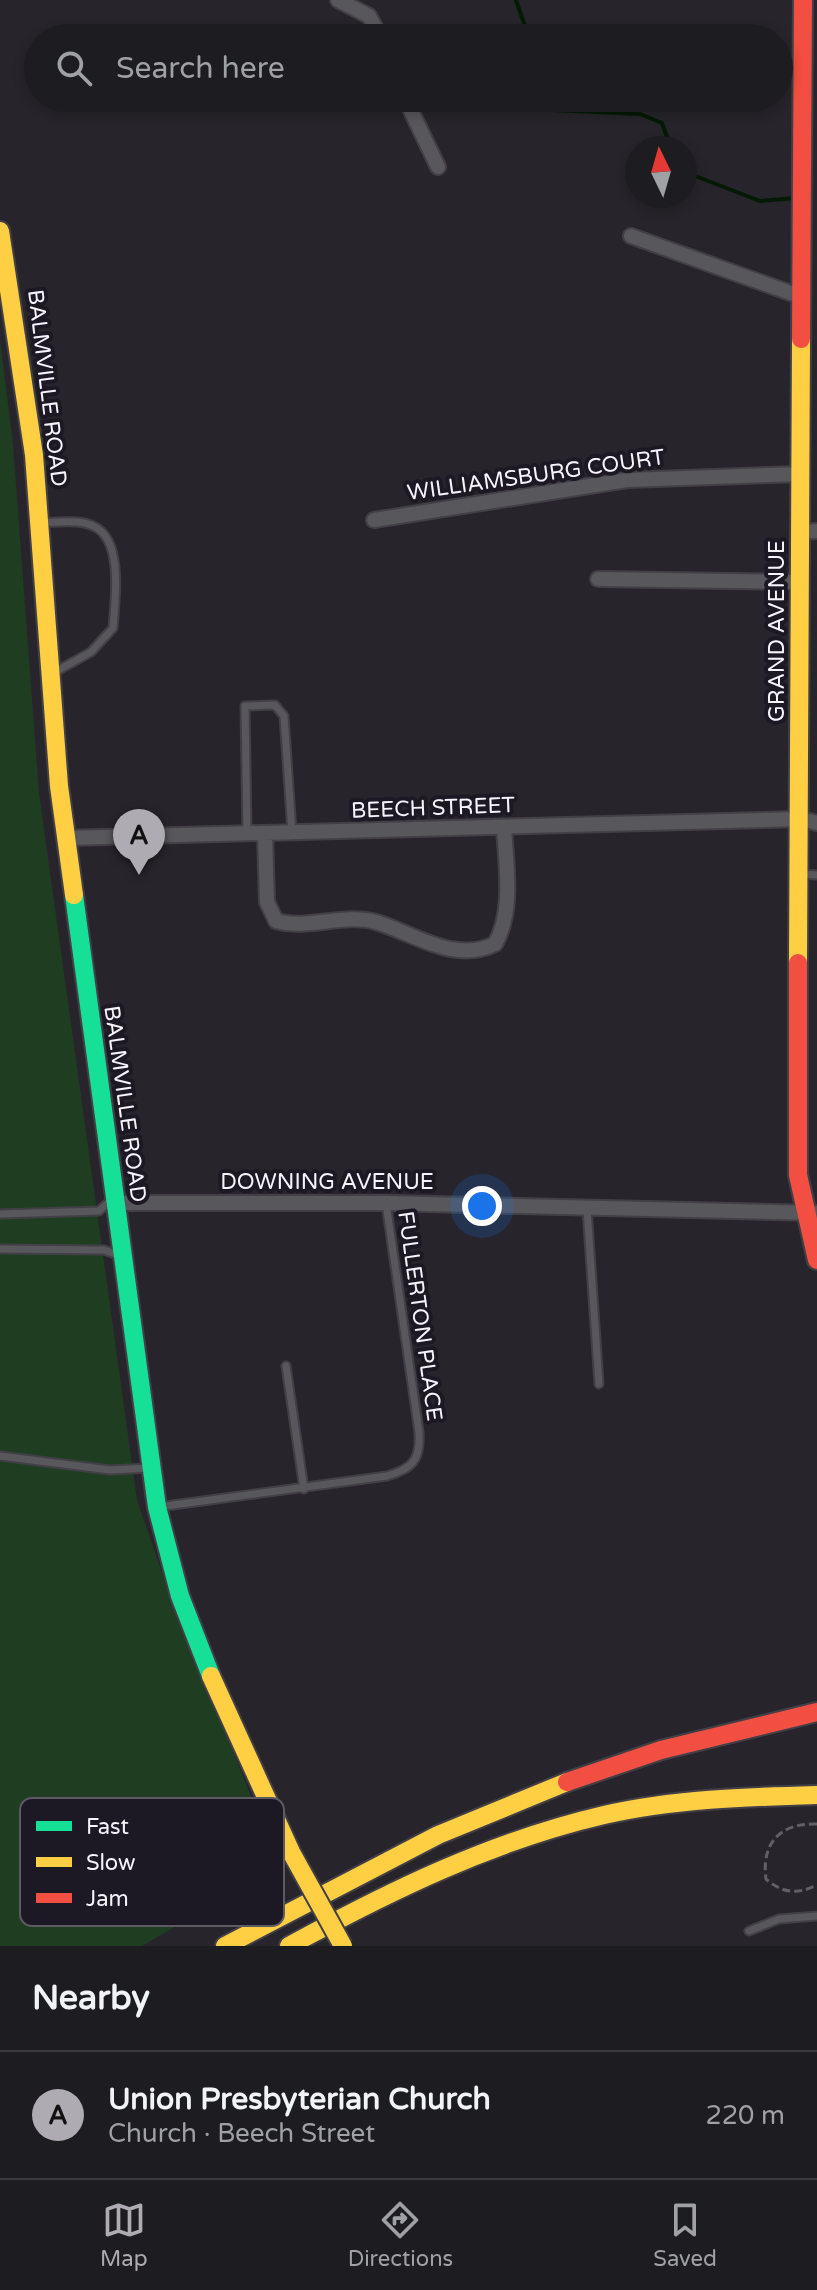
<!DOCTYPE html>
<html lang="en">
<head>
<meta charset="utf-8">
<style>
	:root { --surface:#1d1c20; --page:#252529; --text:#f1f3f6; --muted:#a0a1a5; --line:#3b3a3e; --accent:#aeabb2 }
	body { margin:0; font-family:"Varela Round",sans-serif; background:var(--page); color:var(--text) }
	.compass { position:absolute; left:625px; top:136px; width:72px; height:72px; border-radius:50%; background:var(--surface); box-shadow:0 4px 12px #0003; rotate:355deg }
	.you { position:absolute; left:482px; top:1206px; width:28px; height:28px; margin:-20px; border:6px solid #fff; border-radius:50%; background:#1a73e8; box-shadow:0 0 0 12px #1a73e833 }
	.badge { display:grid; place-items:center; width:52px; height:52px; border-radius:50%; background:var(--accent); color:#111; font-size:26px; font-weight:700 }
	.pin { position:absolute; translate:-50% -66px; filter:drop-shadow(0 2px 4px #0008) }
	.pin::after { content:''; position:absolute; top:42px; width:28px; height:24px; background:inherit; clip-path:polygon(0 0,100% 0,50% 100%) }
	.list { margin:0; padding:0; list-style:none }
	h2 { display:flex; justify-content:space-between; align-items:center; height:104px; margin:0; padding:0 32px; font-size:34px }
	h2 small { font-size:26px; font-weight:400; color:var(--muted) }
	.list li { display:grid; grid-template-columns:52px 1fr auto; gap:24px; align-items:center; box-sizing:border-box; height:128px; padding:0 32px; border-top:2px solid var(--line) }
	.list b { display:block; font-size:30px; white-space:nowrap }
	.list p { margin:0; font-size:26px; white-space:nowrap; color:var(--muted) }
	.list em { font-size:26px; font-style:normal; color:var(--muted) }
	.icon { flex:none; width:44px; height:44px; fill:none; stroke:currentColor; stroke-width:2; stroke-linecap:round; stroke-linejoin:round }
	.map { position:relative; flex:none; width:817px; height:1946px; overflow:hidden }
	.search { position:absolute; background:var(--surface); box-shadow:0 4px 12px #0003; left:24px; right:24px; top:24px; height:88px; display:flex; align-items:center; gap:20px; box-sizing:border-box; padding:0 28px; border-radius:44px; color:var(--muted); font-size:30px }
	.sheet { height:232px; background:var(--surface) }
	nav { display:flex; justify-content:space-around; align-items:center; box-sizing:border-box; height:112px; border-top:2px solid var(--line); background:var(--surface); font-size:22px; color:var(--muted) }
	nav a { display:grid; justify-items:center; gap:4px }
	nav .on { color:var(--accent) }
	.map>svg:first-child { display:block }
	.green { fill:#1f3d20 }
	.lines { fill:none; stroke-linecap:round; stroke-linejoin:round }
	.stream { stroke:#041a04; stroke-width:4 }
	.lane-casing { stroke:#424046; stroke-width:11 }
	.street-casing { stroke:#424046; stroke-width:18 }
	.fast-casing { stroke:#424046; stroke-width:22 }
	.slow-casing { stroke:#424046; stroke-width:22 }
	.jam-casing { stroke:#424046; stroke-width:22 }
	.path { stroke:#626064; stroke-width:3; stroke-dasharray:8 4; stroke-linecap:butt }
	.lane { stroke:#58575b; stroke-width:7 }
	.street { stroke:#58575b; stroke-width:14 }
	.fast { stroke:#16e098; stroke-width:18 }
	.slow { stroke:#ffcf43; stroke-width:18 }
	.jam { stroke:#f24e42; stroke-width:18 }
	.slow-bridge-casing { stroke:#424046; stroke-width:22; stroke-linecap:butt }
	.slow-bridge { stroke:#ffcf43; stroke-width:18 }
	.labels { text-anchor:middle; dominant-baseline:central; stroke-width:8; stroke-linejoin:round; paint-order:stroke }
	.street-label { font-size:22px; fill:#f6f3fb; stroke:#1d1924 }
	.key { fill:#1d1924; stroke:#5e5a64; stroke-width:2 }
	.key-label { font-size:22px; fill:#f6f3fb }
</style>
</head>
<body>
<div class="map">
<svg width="817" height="1946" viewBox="0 0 817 1946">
	<rect width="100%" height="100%" fill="#27252b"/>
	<path class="green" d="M0,340l13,104 26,349 98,707 31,90 111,276 -137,80h-142z"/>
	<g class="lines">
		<path class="stream" d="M516,0l13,38
			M549,98l4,12 87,4 22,9 9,25
			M685,172l75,29 37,-3"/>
		<defs>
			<path id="lane" d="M42,522c16,1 37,-3 51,4 31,13 22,75 20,102l-22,24 -36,20
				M247,832l-2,-126 30,-1 9,11 8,116
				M800,874l17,1
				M587,1209l12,175
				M0,1214l99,-3 13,-12
				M0,1249l104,1 17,6
				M286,1366l18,123
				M0,1456l110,14 39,-2
				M158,1507l229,-31c25,-7 34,-16 32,-44l-33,-229
				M749,1931l30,-12 38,-3"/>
			<path id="street" d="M338,0l31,16 12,22
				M405,98l33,69
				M631,236l168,60
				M374,520l253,-40 173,-6
				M800,532l17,-1
				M598,579l203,3
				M265,835l2,67 9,19c32,9 68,-8 100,1 37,11 78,42 119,22 19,-33 11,-79 9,-117
				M66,838l735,-19 16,4
				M114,1203h272l431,10"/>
			<path id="fast" d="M74,895l83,612 23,89 31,80"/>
			<path id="slow" d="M0,231l34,224 25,331 15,109
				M798,963l3,-624
				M211,1676l80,176
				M225,1946l213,-111 129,-53
				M289,1946c101,-55 203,-105 315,-131 70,-16 142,-18 213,-20"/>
			<path id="jam" d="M801,339l2,-339
				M798,963v212l19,85
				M567,1782l94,-32 156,-38"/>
		</defs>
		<use href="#lane" class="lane-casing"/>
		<use href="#street" class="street-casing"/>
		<use href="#fast" class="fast-casing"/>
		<use href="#slow" class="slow-casing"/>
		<use href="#jam" class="jam-casing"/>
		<path class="path" d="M817,1824c-36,-1 -56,18 -51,55 16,14 31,16 51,6"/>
		<use href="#lane" class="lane"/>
		<use href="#street" class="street"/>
		<use href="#fast" class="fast"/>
		<use href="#slow" class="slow"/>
		<use href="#jam" class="jam"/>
		<defs>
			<path id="slow-bridge" d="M291,1852l52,94"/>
		</defs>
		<use href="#slow-bridge" class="slow-bridge-casing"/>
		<use href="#slow-bridge" class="slow-bridge"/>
	</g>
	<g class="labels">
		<g class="street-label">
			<text transform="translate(47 388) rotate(83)">BALMVILLE ROAD</text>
			<text transform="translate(536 475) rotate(-8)">WILLIAMSBURG COURT</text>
			<text transform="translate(777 631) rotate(-90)">GRAND AVENUE</text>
			<text transform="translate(433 808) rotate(-2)">BEECH STREET</text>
			<text transform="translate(125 1104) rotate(82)">BALMVILLE ROAD</text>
			<text x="327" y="1182">DOWNING AVENUE</text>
			<text transform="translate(420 1316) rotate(82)">FULLERTON PLACE</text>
		</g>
	</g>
	<rect x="20" y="1798" width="264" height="128" rx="12" class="key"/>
	<rect x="36" y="1821" width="36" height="10" fill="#16e098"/>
	<rect x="36" y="1857" width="36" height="10" fill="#ffcf43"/>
	<rect x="36" y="1893" width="36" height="10" fill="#f24e42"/>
	<g class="key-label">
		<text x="86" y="1834">Fast</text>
		<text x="86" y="1870">Slow</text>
		<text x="86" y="1906">Jam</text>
	</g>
</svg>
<svg class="compass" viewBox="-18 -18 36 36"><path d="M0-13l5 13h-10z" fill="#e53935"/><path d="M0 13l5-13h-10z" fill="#a0a1a5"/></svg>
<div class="you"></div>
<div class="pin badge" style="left:139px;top:875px">A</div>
<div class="search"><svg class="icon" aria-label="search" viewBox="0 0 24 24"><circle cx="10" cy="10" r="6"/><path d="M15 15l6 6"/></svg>Search here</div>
</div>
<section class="sheet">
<h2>Nearby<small></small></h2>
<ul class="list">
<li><span class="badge">A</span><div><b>Union Presbyterian Church</b><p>Church · Beech Street</p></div><em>220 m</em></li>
</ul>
</section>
<nav>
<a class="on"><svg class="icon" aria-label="map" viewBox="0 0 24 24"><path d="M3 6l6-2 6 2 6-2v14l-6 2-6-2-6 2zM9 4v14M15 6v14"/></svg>Map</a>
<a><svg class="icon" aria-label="directions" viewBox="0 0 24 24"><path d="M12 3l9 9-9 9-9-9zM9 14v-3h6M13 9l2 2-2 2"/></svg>Directions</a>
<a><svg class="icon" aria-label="saved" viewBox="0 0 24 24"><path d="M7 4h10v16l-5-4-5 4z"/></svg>Saved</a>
</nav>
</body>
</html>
